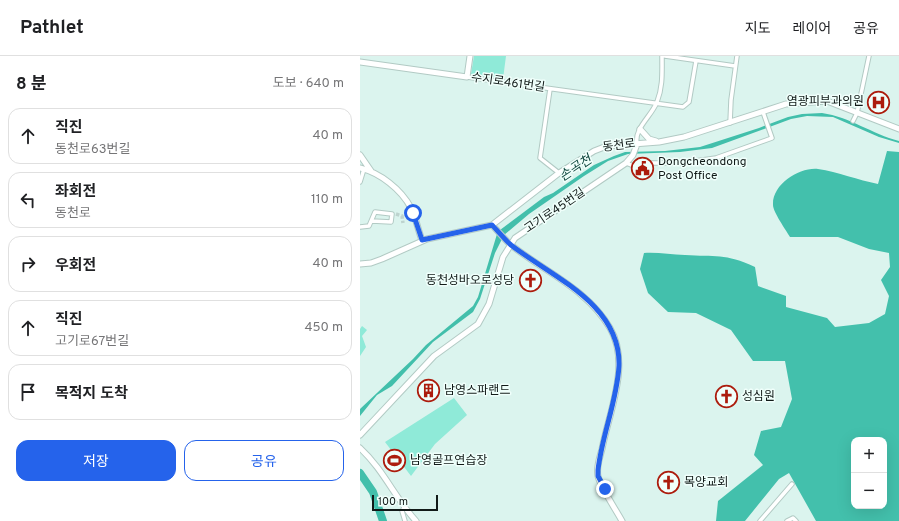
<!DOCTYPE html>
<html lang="ko">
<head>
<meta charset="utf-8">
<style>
	:root { --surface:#fff; --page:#f2f2f2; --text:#202124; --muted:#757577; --line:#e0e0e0; --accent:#2563eb }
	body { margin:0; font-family:Overpass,"Noto Sans KR",sans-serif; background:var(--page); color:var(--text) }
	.controls { position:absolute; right:12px; bottom:12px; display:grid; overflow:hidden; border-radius:8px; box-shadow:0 4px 16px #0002 }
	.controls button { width:36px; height:36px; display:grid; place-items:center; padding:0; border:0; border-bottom:1px solid var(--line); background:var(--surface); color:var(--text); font:20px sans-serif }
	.scale { position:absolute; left:12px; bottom:10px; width:66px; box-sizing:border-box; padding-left:4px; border:2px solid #111a18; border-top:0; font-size:11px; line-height:14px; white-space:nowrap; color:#111a18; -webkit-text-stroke:3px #f0fffb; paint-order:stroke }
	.stop { position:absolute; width:12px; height:12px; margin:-9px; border:3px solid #2563eb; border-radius:50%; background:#fff }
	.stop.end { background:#2563eb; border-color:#fff; box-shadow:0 1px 4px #0008 }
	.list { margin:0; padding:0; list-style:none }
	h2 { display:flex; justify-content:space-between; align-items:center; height:52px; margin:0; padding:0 16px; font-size:17px }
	h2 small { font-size:13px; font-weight:400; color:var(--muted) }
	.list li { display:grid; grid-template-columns:26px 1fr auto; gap:12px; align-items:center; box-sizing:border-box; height:56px; margin:0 8px 8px; padding:0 8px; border:1px solid var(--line); border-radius:12px }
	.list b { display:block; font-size:15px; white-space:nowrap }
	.list p { margin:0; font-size:13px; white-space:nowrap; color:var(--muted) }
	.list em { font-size:13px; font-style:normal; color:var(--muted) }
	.actions { display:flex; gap:8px; padding:12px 16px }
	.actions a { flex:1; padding:9px 0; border:1px solid var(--accent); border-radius:12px; text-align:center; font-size:14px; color:var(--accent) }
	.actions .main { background:var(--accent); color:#fff }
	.icon { flex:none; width:22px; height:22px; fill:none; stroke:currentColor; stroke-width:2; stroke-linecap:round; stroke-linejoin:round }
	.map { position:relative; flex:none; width:539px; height:465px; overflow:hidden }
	header { display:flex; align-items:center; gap:24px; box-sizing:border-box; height:56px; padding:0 20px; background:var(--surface); border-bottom:1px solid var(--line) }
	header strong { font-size:19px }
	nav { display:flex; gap:22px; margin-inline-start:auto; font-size:14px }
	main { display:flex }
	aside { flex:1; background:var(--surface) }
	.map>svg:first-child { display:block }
	.green { fill:#8fead8 }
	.forest { fill:#43c0ac; fill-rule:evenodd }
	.water { fill:#42bfab }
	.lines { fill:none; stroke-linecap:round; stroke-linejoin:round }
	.river { stroke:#42bfab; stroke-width:8 }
	.street-tunnel { stroke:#bdd3ce; stroke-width:3.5; stroke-dasharray:3.5 2; stroke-linecap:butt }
	.street-casing { stroke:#b2cac4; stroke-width:5.5 }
	.secondary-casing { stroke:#b2cac4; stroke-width:7 }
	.street { stroke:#fff; stroke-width:3.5 }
	.secondary { stroke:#fff; stroke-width:5 }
	.route { stroke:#2563eb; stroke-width:5 }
	.labels { text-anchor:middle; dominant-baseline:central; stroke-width:3; stroke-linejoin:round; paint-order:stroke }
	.street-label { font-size:12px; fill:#111a18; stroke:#f0fffb }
	.poi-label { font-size:12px; fill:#111a18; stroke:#f0fffb; text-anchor:start }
	.water-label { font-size:13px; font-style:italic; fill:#10473e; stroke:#f0fffb }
</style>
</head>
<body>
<header>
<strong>Pathlet</strong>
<nav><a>지도</a><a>레이어</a><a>공유</a></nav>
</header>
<main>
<aside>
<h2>8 분<small>도보 · 640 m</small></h2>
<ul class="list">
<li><svg class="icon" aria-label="ahead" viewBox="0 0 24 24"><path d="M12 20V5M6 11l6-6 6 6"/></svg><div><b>직진</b><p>동천로63번길</p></div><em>40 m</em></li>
<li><svg class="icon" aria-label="left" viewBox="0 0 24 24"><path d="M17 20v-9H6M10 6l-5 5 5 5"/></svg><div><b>좌회전</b><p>동천로</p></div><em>110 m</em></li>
<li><svg class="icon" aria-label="right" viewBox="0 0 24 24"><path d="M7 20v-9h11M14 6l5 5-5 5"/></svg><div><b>우회전</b></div><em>40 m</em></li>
<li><svg class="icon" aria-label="ahead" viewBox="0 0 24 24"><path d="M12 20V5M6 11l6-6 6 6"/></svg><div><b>직진</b><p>고기로67번길</p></div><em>450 m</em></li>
<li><svg class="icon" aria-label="arrive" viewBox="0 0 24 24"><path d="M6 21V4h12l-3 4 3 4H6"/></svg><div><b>목적지 도착</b></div></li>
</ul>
<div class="actions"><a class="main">저장</a><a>공유</a></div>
</aside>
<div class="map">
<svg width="539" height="465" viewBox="0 0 539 465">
	<rect width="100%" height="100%" fill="#dbf4ee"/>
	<path class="green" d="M114,0h32l-3,23 -32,-5z
		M2,270l5,4 -5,6 4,11 -6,9v-27z
		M94,342l13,17 -32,29 -24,32 -26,-34z"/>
	<path class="forest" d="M527,95l12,1v369h-83l-27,-48 -10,6 -34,42h-29l2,-20 45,-36 -9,-10 7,-24 20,-4 11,-28 -7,-38h-32l-22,-31 -35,-17 -28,-1 -20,-19 -8,-24 4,-16c14,-1 27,2 41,2 30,2 40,-2 70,12l3,19 28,10v11l41,11 8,9 34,-4 16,-9 4,-18 -8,-16 9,-13 -1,-14 -20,-4 -31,-12h-48c-4,-7 -17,-25 -17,-32 -1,-21 27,-38 45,-36 20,3 40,11 60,15zM494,384h30v66h-30z"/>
	<path class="water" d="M462,57c28,4 50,21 77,28v2l-20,-6 -46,-20 -26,-1 -16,3 -79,29 -32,4 -52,2 -20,7 -24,15 -55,38 -25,21 -9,18 -15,46 -7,13 -40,30 -41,44 -15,9 -17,21v-7l53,-50 13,-14 47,-39 5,-9 19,-63 3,-4 44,-33 9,-4 41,-28 20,-9 11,-4 40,-1 35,-4 59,-19 29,-11 14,-3z"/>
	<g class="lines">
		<path class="river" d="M0,417l13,19 10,29"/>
		<path class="street-tunnel" d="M36,158l6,2 1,7"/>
		<defs>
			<path id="street" d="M305,0l70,10
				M107,21l216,30 6,-5 7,-41
				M190,33l-10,69 19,15
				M493,65l4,-8 12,-57
				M370,67l1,-23 6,-44
				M277,88c-3,-16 14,-27 20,-42 6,-15 5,-30 5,-46
				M266,107l10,4 7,-4h38l35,-5 56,-20 -9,-26
				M0,126l4,-13
				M0,171l9,-1 6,-14 17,2 -1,8 -19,-1
				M44,452l-2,3 3,10
				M400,465l32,-37
				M427,465l6,-3 3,3"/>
			<path id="secondary" d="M0,6l107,15 3,-21
				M280,73l9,10 7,2
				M0,99l11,16
				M0,112c20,5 41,21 51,40 5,10 7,22 11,32
				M132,169c6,6 12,14 19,20 34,27 76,44 99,83 21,36 -1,84 -8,121 -2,8 -6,18 -4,27 2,10 18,34 24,45
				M0,208l11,-1 11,-4 45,-20 65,-14 67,-52 35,-22 13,-5 52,-4 25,-5 102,-33 41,-3 72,28
				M0,379l74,-79 44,-32 11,-20 14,-47 12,-19 111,-75 7,-8 4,-11
				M0,392c23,21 35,50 56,73"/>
		</defs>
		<use href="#street" class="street-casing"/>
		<use href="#secondary" class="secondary-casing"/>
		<use href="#street" class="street"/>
		<use href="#secondary" class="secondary"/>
	</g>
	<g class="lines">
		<path class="route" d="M53,157l9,27 70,-15c6,6 12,14 19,20 41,32 110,59 108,121 -2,35 -17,69 -21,104v6l7,13"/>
	</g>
	<defs>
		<symbol id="hospital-ring" viewBox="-11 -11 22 22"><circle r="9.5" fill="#f0fffb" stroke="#ac1c0d" stroke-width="1.5"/><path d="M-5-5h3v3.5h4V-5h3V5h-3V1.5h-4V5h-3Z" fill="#ac1c0d"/></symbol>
		<symbol id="civic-ring" viewBox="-11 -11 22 22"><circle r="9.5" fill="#f0fffb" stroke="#ac1c0d" stroke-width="1.5"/><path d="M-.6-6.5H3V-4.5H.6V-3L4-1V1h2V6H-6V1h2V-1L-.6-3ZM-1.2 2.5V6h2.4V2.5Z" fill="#ac1c0d"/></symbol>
		<symbol id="church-ring" viewBox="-11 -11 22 22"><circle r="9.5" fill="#f0fffb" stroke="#ac1c0d" stroke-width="1.5"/><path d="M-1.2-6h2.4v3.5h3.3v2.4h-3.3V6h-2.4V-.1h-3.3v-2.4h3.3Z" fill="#ac1c0d"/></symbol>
		<symbol id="building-ring" viewBox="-11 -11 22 22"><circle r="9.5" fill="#f0fffb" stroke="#ac1c0d" stroke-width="1.5"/><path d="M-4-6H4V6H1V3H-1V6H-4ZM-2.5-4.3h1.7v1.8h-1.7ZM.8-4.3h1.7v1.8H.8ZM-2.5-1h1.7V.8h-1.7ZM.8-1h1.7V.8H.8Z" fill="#ac1c0d"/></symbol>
		<symbol id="stadium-ring" viewBox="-11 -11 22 22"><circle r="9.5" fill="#f0fffb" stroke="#ac1c0d" stroke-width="1.5"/><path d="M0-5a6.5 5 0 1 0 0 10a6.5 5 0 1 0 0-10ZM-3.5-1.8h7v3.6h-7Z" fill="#ac1c0d"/></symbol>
	</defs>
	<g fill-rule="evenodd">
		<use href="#hospital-ring" x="506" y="34" width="25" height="25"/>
		<use href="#civic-ring" x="270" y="100" width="25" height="25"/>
		<use href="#church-ring" x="158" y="212" width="25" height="25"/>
		<use href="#building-ring" x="56" y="322" width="25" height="25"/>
		<use href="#church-ring" x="354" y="328" width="25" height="25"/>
		<use href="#stadium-ring" x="22" y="392" width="25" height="25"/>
		<use href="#church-ring" x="296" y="414" width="25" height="25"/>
	</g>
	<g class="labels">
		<g class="street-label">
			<text transform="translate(148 27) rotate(8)">수지로461번길</text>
			<text transform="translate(259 90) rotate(-7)">동천로</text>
			<text transform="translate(195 155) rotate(-34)">고기로45번길</text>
		</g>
		<g class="poi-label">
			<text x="504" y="46" text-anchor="end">염광피부과의원</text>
			<text x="298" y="106">Dongcheondong<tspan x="298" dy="14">Post Office</tspan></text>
			<text x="154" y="225" text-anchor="end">동천성바오로성당</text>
			<text x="84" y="335">남영스파랜드</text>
			<text x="382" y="341">성심원</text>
			<text x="50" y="405">남영골프연습장</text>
			<text x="324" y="427">목양교회</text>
		</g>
		<g class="water-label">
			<text transform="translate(216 113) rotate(-34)">손곡천</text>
		</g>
	</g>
</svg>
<div class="controls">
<button>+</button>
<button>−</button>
</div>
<div class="scale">100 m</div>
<div class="stop" style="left:53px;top:157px"></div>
<div class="stop end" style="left:245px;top:433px"></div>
</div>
</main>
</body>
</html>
